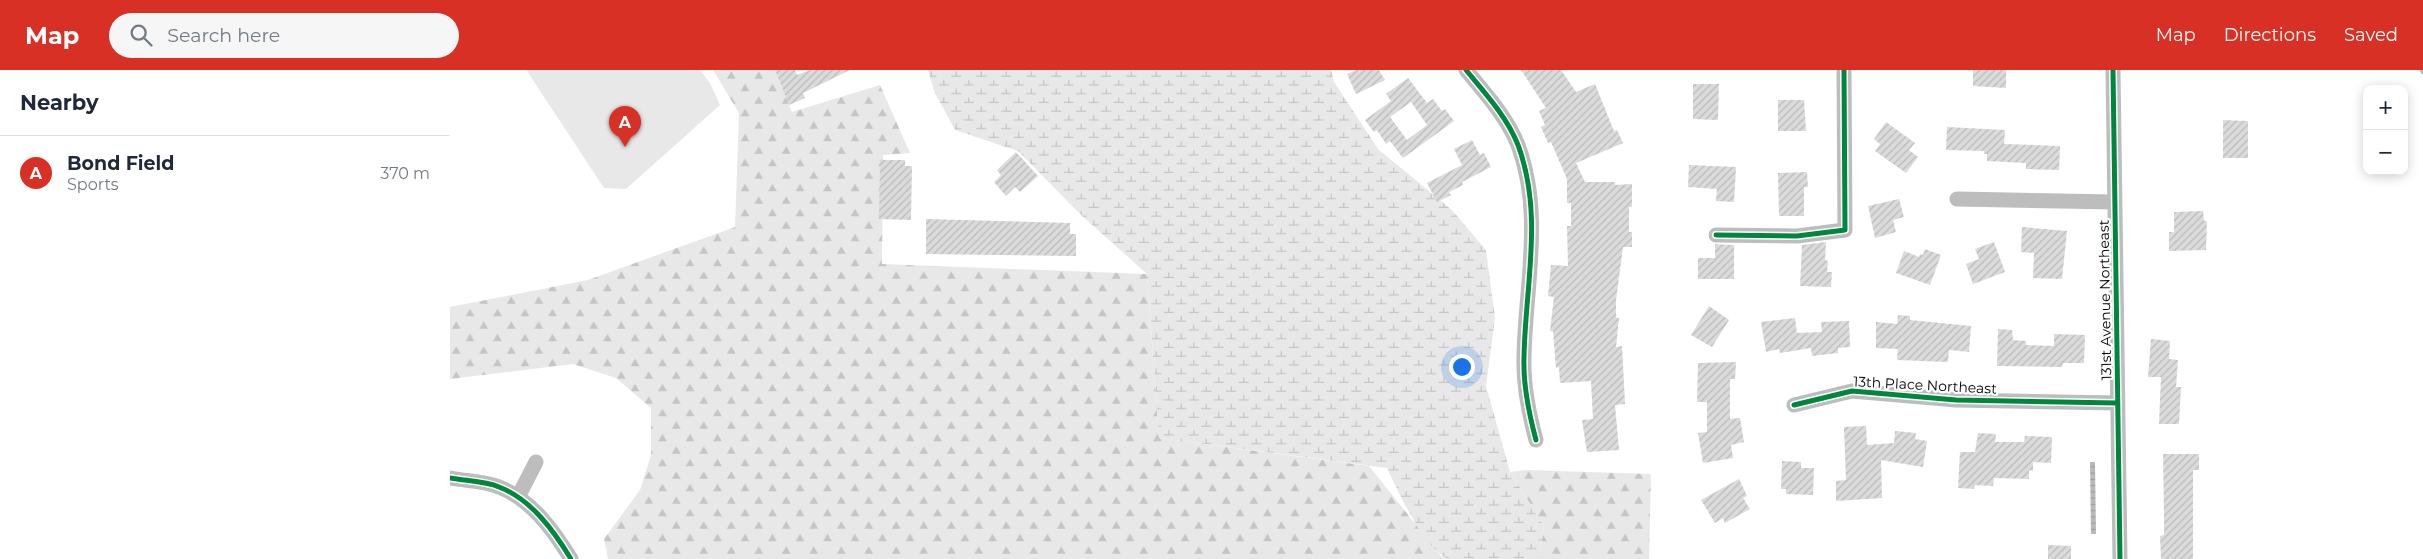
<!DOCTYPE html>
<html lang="en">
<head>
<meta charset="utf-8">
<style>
	:root { --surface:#fff; --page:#f6f6f7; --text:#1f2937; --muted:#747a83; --line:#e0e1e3; --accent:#d93025 }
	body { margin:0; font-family:Montserrat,sans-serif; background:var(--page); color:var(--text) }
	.controls { position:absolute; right:15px; top:15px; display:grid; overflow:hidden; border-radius:10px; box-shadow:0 2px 12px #0003 }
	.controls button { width:45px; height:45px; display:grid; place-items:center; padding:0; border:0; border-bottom:1px solid var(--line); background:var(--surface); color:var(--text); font:25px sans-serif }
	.you { position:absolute; left:1011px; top:296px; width:18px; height:18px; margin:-12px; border:4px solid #fff; border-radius:50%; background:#1a73e8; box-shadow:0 0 0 8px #1a73e833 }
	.badge { display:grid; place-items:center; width:32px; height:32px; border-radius:50%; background:var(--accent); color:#fff; font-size:16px; font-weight:700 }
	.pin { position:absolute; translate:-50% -41px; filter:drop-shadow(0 1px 2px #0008) }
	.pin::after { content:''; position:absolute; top:26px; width:18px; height:15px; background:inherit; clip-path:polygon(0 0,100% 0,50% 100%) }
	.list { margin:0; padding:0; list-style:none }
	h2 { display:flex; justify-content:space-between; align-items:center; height:65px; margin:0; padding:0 20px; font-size:21px }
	h2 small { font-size:16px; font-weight:400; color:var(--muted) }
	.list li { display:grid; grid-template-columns:32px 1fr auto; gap:15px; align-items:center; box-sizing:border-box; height:75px; padding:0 20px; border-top:1px solid var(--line) }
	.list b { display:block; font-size:19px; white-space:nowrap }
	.list p { margin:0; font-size:16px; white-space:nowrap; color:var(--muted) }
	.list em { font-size:16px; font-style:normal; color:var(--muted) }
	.icon { flex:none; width:28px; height:28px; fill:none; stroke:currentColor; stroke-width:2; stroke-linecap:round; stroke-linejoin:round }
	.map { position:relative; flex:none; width:1973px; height:489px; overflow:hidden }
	header { display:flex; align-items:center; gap:30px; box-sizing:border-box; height:70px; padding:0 25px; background:var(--accent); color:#fff }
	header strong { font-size:24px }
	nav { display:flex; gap:28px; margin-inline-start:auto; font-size:18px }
	.search { width:350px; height:45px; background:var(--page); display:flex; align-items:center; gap:12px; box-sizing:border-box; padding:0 18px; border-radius:28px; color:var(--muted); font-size:19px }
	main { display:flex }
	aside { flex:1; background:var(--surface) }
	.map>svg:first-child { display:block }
	.forest { fill:url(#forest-firs) }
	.wetland { fill:url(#wetland-marsh) }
	.pitch { fill:#e8e8e8 }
	.water { fill:url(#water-rules) }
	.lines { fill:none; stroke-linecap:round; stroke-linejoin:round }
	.stream { stroke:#bababa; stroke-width:4.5 }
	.building { fill:url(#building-hatch); fill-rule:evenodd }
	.minor { stroke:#bdbdbd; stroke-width:15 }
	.cycleway-casing { stroke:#fff; stroke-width:8 }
	.cycleway { stroke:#00873e; stroke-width:5 }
	.labels { text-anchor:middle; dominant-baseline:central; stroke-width:4.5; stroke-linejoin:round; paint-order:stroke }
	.street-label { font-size:14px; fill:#000; stroke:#fff }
</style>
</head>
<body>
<header>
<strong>Map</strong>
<div class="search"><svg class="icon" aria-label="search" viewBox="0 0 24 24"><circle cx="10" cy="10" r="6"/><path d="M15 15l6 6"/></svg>Search here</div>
<nav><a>Map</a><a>Directions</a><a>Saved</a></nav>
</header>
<main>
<aside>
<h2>Nearby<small></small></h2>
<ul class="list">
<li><span class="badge">A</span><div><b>Bond Field</b><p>Sports</p></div><em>370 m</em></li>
</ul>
</aside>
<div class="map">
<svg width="1973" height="489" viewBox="0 0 1973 489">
	<defs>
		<pattern id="forest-firs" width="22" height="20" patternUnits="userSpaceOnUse" patternTransform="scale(1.25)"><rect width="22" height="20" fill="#e8e8e8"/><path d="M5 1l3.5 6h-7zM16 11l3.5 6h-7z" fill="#c5c5c5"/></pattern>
		<pattern id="wetland-marsh" width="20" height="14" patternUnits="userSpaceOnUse" patternTransform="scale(1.25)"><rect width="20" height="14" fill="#e8e8e8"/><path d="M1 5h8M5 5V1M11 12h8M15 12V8" fill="none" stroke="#c5c5c5"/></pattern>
		<pattern id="water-rules" width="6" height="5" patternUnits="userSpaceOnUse" patternTransform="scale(1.25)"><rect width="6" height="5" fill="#bababa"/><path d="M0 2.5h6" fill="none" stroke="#9e9e9e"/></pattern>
		<pattern id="building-hatch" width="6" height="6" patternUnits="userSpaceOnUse" patternTransform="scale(1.25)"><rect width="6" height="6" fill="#dbdbdb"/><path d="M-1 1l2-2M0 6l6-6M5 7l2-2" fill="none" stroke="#bababa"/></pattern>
	</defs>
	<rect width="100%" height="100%" fill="#fff"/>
	<path class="forest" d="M263,0h62l17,42 88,-27 30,68 -27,2 -1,109 265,10 12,164 210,28 72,90 7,3h-840l-4,-20 36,-49 11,-35v-47l-35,-30 -43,-14 -123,15v-72l138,-27 147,-53 4,-114z
		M1077,400l124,4 -2,85h-110l5,-33 -34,-54z"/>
	<path class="wetland" d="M478,0h403l3,12 44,67 74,61 34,40 9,68 -9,68 24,86 34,54 -5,33h-91c-25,-12 -49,-66 -61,-91l-228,-30 -12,-164 -67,-60 -62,-63 -63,-21 -21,-39z"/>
	<path class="pitch" d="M79,0h171l10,13 10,22 -94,84 -22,-1 -77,-117z"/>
	<path class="water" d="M1640,392h5l1,72h-5z"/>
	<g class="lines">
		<path class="stream" d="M1972,0l1,2"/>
	</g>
	<path class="building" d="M325,0h20l2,5 13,-5h40l-47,23 2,5 -16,7z
		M906,0h23l6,10 -29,14 -9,-20z
		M1071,0h40l15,22 19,-8 19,47 3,-1 6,13 -47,20 9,19h30v3l17,-1v23h-3v25h3v15h-9l-7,53v18h3l-3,29 6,-1 3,58 -10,1 4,45 -32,2 -5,-32 11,-1 -2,-38 -31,2 -1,-16 -3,1 -3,-37h-3l4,-34 -6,-1 3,-31 17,1 -1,-40h4v-23h-4v-24l-16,-37 -3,1 -7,-16 4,-2 -6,-14 7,-3z
		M1523,0h33v18l-33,-2z
		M958,8l19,25 6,-4 9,12 3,-2 9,12 -51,37 -13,-17 -4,3 -9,-14 -3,2 -9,-12 26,-19 -5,-7zM961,32l16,23 -20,15 -17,-23z
		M1243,14h26l-1,36 -25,-1z
		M1328,30h26l2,31h-28z
		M1773,50l25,1v37h-25z
		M1436,52l29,21 -6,7 9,7 -12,16 -31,-22 5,-7 -6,-5z
		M1497,57l58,3 -1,14 56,2 -1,24 -33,-1v-6l-39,-2v-7h-3v-3l-38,-1z
		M1022,70l8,15 4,-2 7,14 -29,15 1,3 -14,7 2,3 -14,7 -10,-19 35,-18 -8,-16z
		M566,82l22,24 -18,16 -5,-5 -9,9 -12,-14 7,-7 -4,-5z
		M430,90h25v6h7l-1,54 -32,-1z
		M1239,95l47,2 -2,35 -18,-1 1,-12 -29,-2z
		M1357,102l1,15h-4v29h-25l-1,-43z
		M1449,129l5,18 -11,3 3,12 -21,6 -7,-32z
		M1753,141l1,10h3l-1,29 -37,1v-19h5v-20z
		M476,149l144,4v11h6v22l-150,-2z
		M1572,157l45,4 -5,48 -29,-1 1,-25 -13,-1z
		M1376,172l-1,18 3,1 -1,11h5l-1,15 -31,-1 2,-41z
		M1544,172l11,30 -32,12 -7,-20 13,-5 -4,-10z
		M1265,174l19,1v34h-36v-21h17z
		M1475,179l16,6 -11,30 -34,-12 8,-22 15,6 1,-3 3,1z
		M1259,236l20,14 -17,27 -21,-12z
		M1448,245l12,1v4l61,6 -2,26 -20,-2 -1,12 -51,-2 1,-11 -22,-1v-26l21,2z
		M1345,248l2,15 25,-1 -1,-10 28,-1 1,26 -12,1v5l-26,3 -1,-8 -31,5 -1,-4 -13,3 -5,-30z
		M1548,259l14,1 1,10 13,1v4l28,1v-12l31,1 -1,28h-21l-1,4 -65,-1z
		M1701,269l19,2 -1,18 9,1 -2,27h5l-2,37h-20l2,-47h-13z
		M1286,292l-1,17h-5v40l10,-1 4,24 -13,3 2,13 -30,5 -5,-30 9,-1v-30h-10l1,-39z
		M1416,356l1,19 27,-2 1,-12 21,2 -1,6 12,2 -4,26 -42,-7 1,38 -46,3v-20l10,-1 -2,-53z
		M1528,363l18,1 -1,8h29l1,-6 27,1 -1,26 -18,-1v9l-4,-1v9l-35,-1 -1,8 -18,-1 -1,4 -16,-1 2,-36h15z
		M1713,384h36v16h-6v89h-32l-1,-23 4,-1v-20z
		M1332,391l19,1v6h13l-1,27 -27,-1v-5h-5z
		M1289,409l8,17 -4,2 7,11 -25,14 -2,-5 -8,5 -14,-23z
		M1598,475l23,1v13h-23z"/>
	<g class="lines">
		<path class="minor" d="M1016,0c19,23 41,47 52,75 26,70 7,141 6,213 -1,28 5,56 12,82
			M1663,0l7,489
			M1507,129l158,3
			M1266,165l81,1 48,-6 -1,-160
			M1344,335l58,-14 104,9 161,3
			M0,408c16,3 35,3 49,9 32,12 55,44 72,72
			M68,427l18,-35"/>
		<defs>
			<path id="cycleway" d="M1016,0c19,23 41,47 52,75 26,70 7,141 6,213 -1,28 5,56 12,82
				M1663,0l7,489
				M1266,165l81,1 48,-6 -1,-160
				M1344,335l58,-14 104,9 161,3
				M0,408c16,3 35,3 49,9 32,12 55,44 72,72"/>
		</defs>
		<use href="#cycleway" class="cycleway-casing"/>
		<use href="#cycleway" class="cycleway"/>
	</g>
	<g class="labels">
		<g class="street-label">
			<text transform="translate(1655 230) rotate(-91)">131st Avenue Northeast</text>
			<text transform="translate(1475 315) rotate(3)">13th Place Northeast</text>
		</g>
	</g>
</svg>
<div class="controls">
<button>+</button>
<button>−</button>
</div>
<div class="you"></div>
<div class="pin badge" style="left:175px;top:77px">A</div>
</div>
</main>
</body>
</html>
